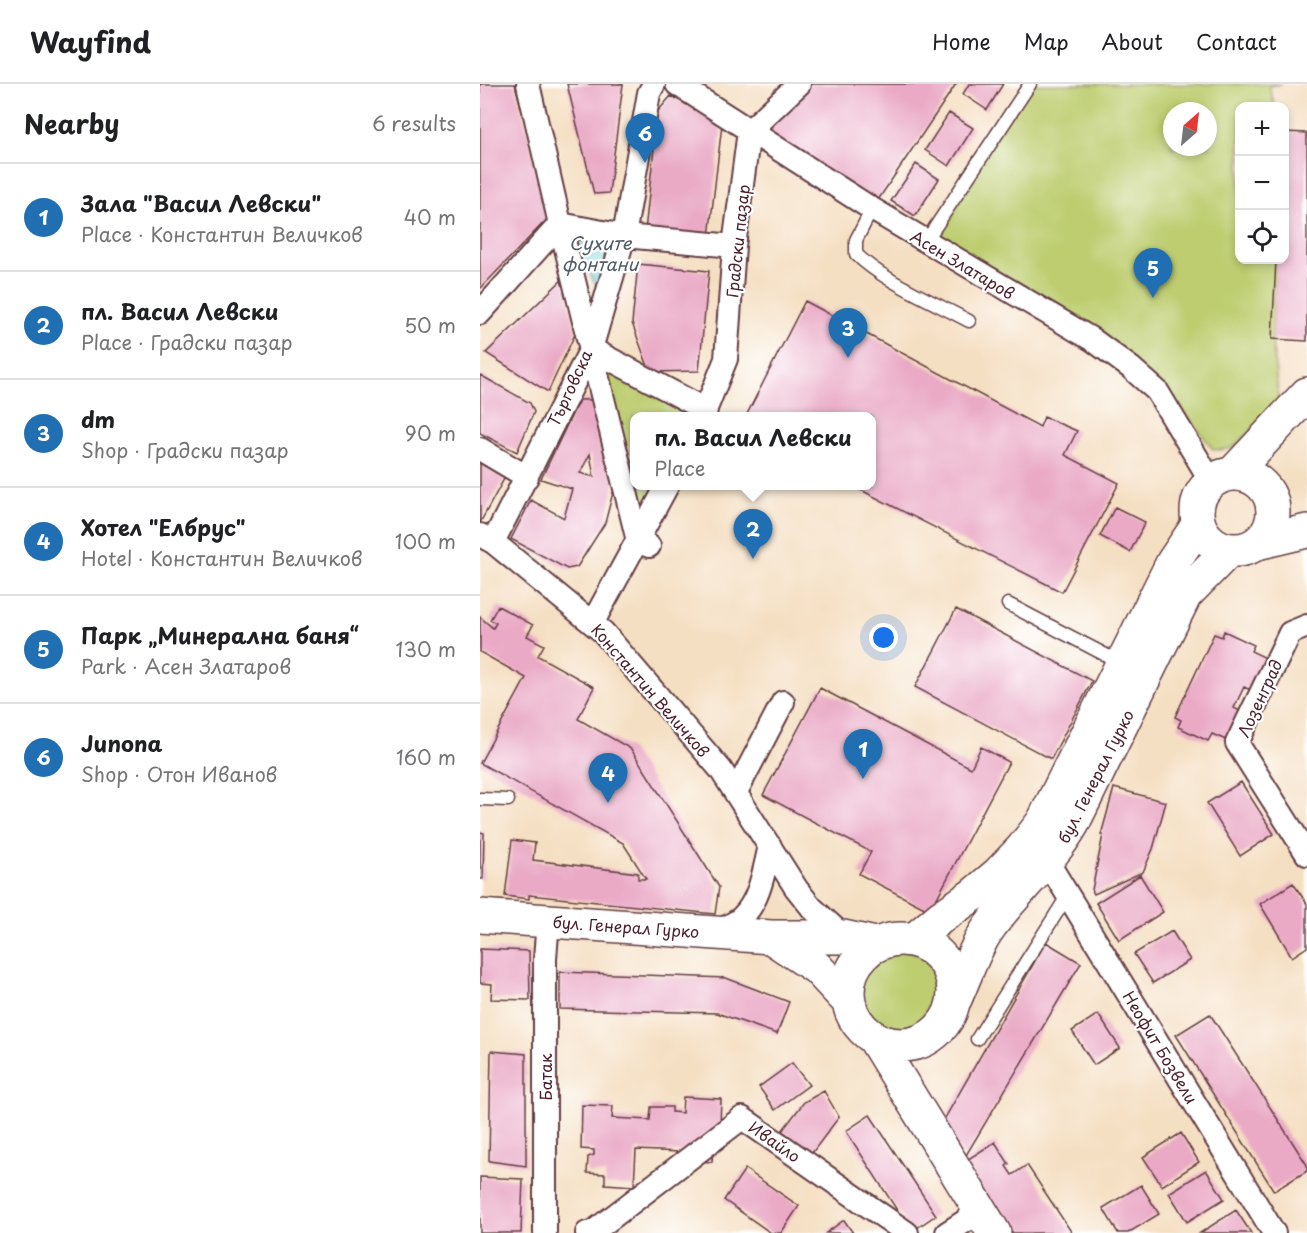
<!DOCTYPE html>
<html lang="en">
<head>
<meta charset="utf-8">
<style>
	:root { --surface:#fff; --page:#f2f2f2; --text:#202124; --muted:#757577; --line:#e0e0e0; --accent:#1f6fb2 }
	body { margin:0; font-family:"Playpen Sans",sans-serif; background:var(--page); color:var(--text) }
	.controls { position:absolute; right:18px; top:18px; display:grid; overflow:hidden; border-radius:12px; box-shadow:0 3px 9px #0003 }
	.controls button { width:54px; height:54px; display:grid; place-items:center; padding:0; border:0; border-bottom:2px solid var(--line); background:var(--surface); color:var(--text); font:30px sans-serif }
	.compass { position:absolute; left:683px; top:18px; width:54px; height:54px; border-radius:50%; background:var(--surface); box-shadow:0 3px 9px #0003; rotate:28deg }
	.you { position:absolute; left:404px; top:554px; width:21px; height:21px; margin:-15px; border:4px solid #fff; border-radius:50%; background:#1a73e8; box-shadow:0 0 0 9px #1a73e833 }
	.badge { display:grid; place-items:center; width:39px; height:39px; border-radius:50%; background:var(--accent); color:#fff; font-size:20px; font-weight:700 }
	.pin { position:absolute; translate:-50% -50px; filter:drop-shadow(0 2px 3px #0008) }
	.pin::after { content:''; position:absolute; top:32px; width:21px; height:18px; background:inherit; clip-path:polygon(0 0,100% 0,50% 100%) }
	.popup { position:absolute; left:150px; top:328px; width:246px; height:78px; box-sizing:border-box; display:grid; place-content:center; border-radius:12px; background:var(--surface); filter:drop-shadow(0 2px 4px #0005); font-size:20px; white-space:nowrap; color:var(--muted) }
	.popup b { font-size:22px; color:var(--text) }
	.popup::after { content:''; position:absolute; left:50%; top:100%; margin-left:-12px; border:12px solid transparent; border-top-color:var(--surface) }
	.list { margin:0; padding:0; list-style:none }
	h2 { display:flex; justify-content:space-between; align-items:center; height:78px; margin:0; padding:0 24px; font-size:26px }
	h2 small { font-size:20px; font-weight:400; color:var(--muted) }
	.list li { display:grid; grid-template-columns:39px 1fr auto; gap:18px; align-items:center; box-sizing:border-box; height:108px; padding:0 24px; border-top:2px solid var(--line) }
	.list b { display:block; font-size:22px; white-space:nowrap }
	.list p { margin:0; font-size:20px; white-space:nowrap; color:var(--muted) }
	.list em { font-size:20px; font-style:normal; color:var(--muted) }
	.icon { flex:none; width:33px; height:33px; fill:none; stroke:currentColor; stroke-width:2; stroke-linecap:round; stroke-linejoin:round }
	.map { position:relative; flex:none; width:827px; height:1149px; overflow:hidden }
	header { display:flex; align-items:center; gap:36px; box-sizing:border-box; height:84px; padding:0 30px; background:var(--surface); border-bottom:2px solid var(--line) }
	header strong { font-size:28px }
	nav { display:flex; gap:33px; margin-inline-start:auto; font-size:21px }
	main { display:flex }
	aside { flex:1; background:var(--surface) }
	.map>svg:first-child { display:block }
	.green { fill:#bdcd70; stroke:#84764e; stroke-width:1.5; fill-rule:evenodd }
	.water { fill:#5dcad1; stroke:#54747e; stroke-width:1.5 }
	.building { fill:#eaaac6; fill-rule:evenodd }
	.lines { fill:none; stroke-linecap:round; stroke-linejoin:round }
	.lane-casing { stroke:#643c42; stroke-width:15 }
	.street-casing { stroke:#643c42; stroke-width:26 }
	.secondary-casing { stroke:#643c42; stroke-width:36 }
	.lane { stroke:#fff; stroke-width:12 }
	.street { stroke:#fff; stroke-width:22 }
	.secondary { stroke:#fff; stroke-width:33 }
	.labels { text-anchor:middle; dominant-baseline:central; stroke-width:4.5; stroke-linejoin:round; paint-order:stroke }
	.street-label { font-size:16px; fill:#4a1f2b; stroke:#fff }
	.water-label { font-size:18px; font-style:italic; fill:#515b65; stroke:#fff }
</style>
</head>
<body>
<header>
<strong>Wayfind</strong>
<nav><a>Home</a><a>Map</a><a>About</a><a>Contact</a></nav>
</header>
<main>
<aside>
<h2>Nearby<small>6 results</small></h2>
<ul class="list">
<li><span class="badge">1</span><div><b>Зала &quot;Васил Левски&quot;</b><p>Place · Константин Величков</p></div><em>40 m</em></li>
<li><span class="badge">2</span><div><b>пл. Васил Левски</b><p>Place · Градски пазар</p></div><em>50 m</em></li>
<li><span class="badge">3</span><div><b>dm</b><p>Shop · Градски пазар</p></div><em>90 m</em></li>
<li><span class="badge">4</span><div><b>Хотел &quot;Елбрус&quot;</b><p>Hotel · Константин Величков</p></div><em>100 m</em></li>
<li><span class="badge">5</span><div><b>Парк „Минерална баня“</b><p>Park · Асен Златаров</p></div><em>130 m</em></li>
<li><span class="badge">6</span><div><b>Junona</b><p>Shop · Отон Иванов</p></div><em>160 m</em></li>
</ul>
</aside>
<div class="map">
<svg width="827" height="1149" viewBox="0 0 827 1149">
	<rect width="100%" height="100%" fill="#fff"/>
	<filter id="ink" filterUnits="userSpaceOnUse"><feTurbulence type="fractalNoise" baseFrequency=".0167" numOctaves="2"/><feDisplacementMap in="SourceGraphic" scale="12" xChannelSelector="R" yChannelSelector="G"/><feConvolveMatrix kernelMatrix="1 2 1 2 8 2 1 2 1" color-interpolation-filters="sRGB"/></filter>
	<filter id="wash" filterUnits="userSpaceOnUse"><feTurbulence type="fractalNoise" baseFrequency=".008" numOctaves="4" result="noise"/><feDisplacementMap in="SourceGraphic" scale="24" xChannelSelector="R" yChannelSelector="G"/><feGaussianBlur stdDeviation="1.35" result="paint"/><feColorMatrix in="noise" values="0 0 0 0 0 0 0 0 0 0 0 0 0 0 0 0 0 1.4 0 .05"/><feComposite in="paint" operator="in"/></filter>
	<g filter="url(#wash)">
		<rect width="100%" height="100%" fill="#f5dfc3"/>
		<path class="green" d="M550,0h252l-13,2 6,20h-35v154h36l-4,79 7,63 -46,46 -13,2 -7,-1 -47,-61 -240,-147zM692,27h36v36h-36z
			M111,265l112,67h-69v70h33l-29,54z
			M418,862l28,12 8,14 10,27c-3,6 -6,15 -10,21 -3,3 -7,5 -11,7 -45,26 -85,-43 -50,-70 7,-6 16,-9 25,-11z"/>
		<path class="water" d="M80,140l64,12 -15,71z"/>
		<g id="blocks">
			<path class="building" d="M0,0h35l34,133 -69,72z
				M87,0h56l-14,109 -15,1z
				M319,0h157l-84,125 -123,-78z
				M489,0h34l-16,26 -24,-16z
				M191,12l51,28 -13,113 -64,-6 13,-120z
				M469,29l24,15 -24,38 -24,-16z
				M804,48l23,1v208l-35,-2 4,-79h8z
				M436,80l23,15 -24,37 -24,-15z
				M158,180l71,7 -10,100 -49,1 -18,-49z
				M84,194l12,54 -28,60 -62,-39z
				M325,217l235,126 4,-10 33,14 -12,24 54,28 -57,109 -209,-106h19v-70h-126z
				M0,291l50,28 4,9 -17,40 -37,-19z
				M99,316h19l18,81 -11,42 -28,44 -10,2 -56,-30 20,-39 33,18 8,-29 -31,-10zM110,370l4,23 -14,-4z
				M0,379l25,14 -25,46z
				M635,423l30,15 -15,30 -30,-16z
				M18,522l35,19 -6,11 17,9 -6,11 56,31 -16,32 53,30 88,138 -4,27 -186,-19v4l-24,-3 7,-56 23,3 -2,17 105,13v6h8l-23,-36 -143,-80 46,-85 -46,-26v-35l13,11 3,-5 -6,-3z
				M476,525l136,72 -41,78 -136,-72z
				M744,547l30,14 -3,6 17,8 -15,32 -9,-4 -10,21 6,3 -14,29 -14,-6 -4,7 -30,-14 3,-7 -6,-3 39,-83 8,3z
				M340,604l151,80 10,-21 28,15 -79,149 -71,-37 12,-22 -108,-57z
				M761,698l33,52 -34,22 -33,-53z
				M634,704l52,14 -13,47 -10,23 -49,22 -2,-4 11,-55h-2z
				M0,748l4,1 -1,46h-3z
				M660,791l23,37 -44,28 -23,-37z
				M813,799l14,21v43l-15,10 -32,-53z
				M692,847l18,29 -37,23 -19,-29z
				M566,858l35,21 -116,194 -24,-32z
				M0,865l49,2 1,49 -39,-1 1,-15 -12,-1z
				M80,888l166,6 63,24 -12,32 -60,-21 -157,-4z
				M618,930l22,34 -26,17 -22,-34z
				M730,930l97,151v6l-33,20 -98,-156z
				M11,967l35,3v112l-37,-5z
				M312,979l17,22 -34,25 -16,-23z
				M344,1007l15,26 -27,36 -30,-22 22,-29z
				M203,1013l38,2 -1,26 -6,2 -2,35 -32,-2 1,-8 -45,-2 -2,36 -29,-2v-10l-18,-1 1,-16 6,-2v-5l-13,-1 1,-44 31,1 -1,12 38,2 1,-13h21v5l10,1z
				M390,1031l66,100 -25,17 -65,-101z
				M701,1049l18,29 -37,24 -19,-29z
				M515,1058l14,22 -3,2 6,9 15,-10 45,68h-63l-47,-70z
				M265,1085l54,37 -18,27h-10l-47,-33z
				M726,1086l18,29 -37,23 -18,-29z
				M0,1093l43,2 -2,54h-41z
				M661,1101l18,29 -31,19h-10l-15,-25z
				M756,1126l15,23h-51z
				M364,1136l9,13h-27z"/>
		</g>
	</g>
	<g filter="url(#ink)">
		<use href="#blocks" fill-opacity="0" stroke="#643c42" stroke-width="1.5"/>
		<g class="lines">
			<defs>
				<path id="lane" d="M392,125l-16,31v14c25,26 80,49 113,67
					M446,157l104,-157
					M528,520l113,59
					M0,715l28,1
					M497,955l91,-144"/>
				<path id="street" d="M48,0l32,140 78,317 11,5
					M197,0l195,125 221,131 38,28 26,23 54,90
					M0,229l80,-89 64,12 110,10
					M111,265l115,61
					M223,332l23,-57 8,-113 15,-115 50,-47
					M0,365l47,28
					M0,451l13,7 110,90 118,138 75,118 16,20 32,29
					M13,458l98,-193 33,-113 25,-143 5,-9
					M113,538l74,-136
					M827,542l-17,7 -53,110 70,111
					M256,708l47,-90
					M567,777l227,372
					M236,849c8,-5 18,-9 25,-15 19,-17 23,-48 29,-72
					M65,1149v-274l3,-39
					M107,1149l6,-1 149,-114 165,115
					M467,1149l34,-22"/>
				<path id="secondary" d="M753,389l74,-79
					M717 428a38 38 0 1 1 76 0a38 38 0 1 1-76 0Z
					M777,459l50,-12
					M0,832l291,21h73l32,7
					M291,853l46,31 31,33
					M368 908a53 53 0 1 1 106 0a53 53 0 1 1-106 0Z
					M435,855l26,-22 32,-22 26,-22 23,-24 21,-27 130,-260 25,-37
					M475,915c10,-22 18,-47 31,-67 26,-39 63,-67 87,-109l112,-228 44,-45
					M394,954l120,195"/>
			</defs>
			<use href="#lane" class="lane-casing"/>
			<use href="#street" class="street-casing"/>
			<use href="#secondary" class="secondary-casing"/>
			<use href="#lane" class="lane"/>
			<use href="#street" class="street"/>
			<use href="#secondary" class="secondary"/>
		</g>
	</g>
	<g class="labels">
		<g class="street-label">
			<text transform="translate(257 157) rotate(-84)">Градски пазар</text>
			<text transform="translate(483 180) rotate(31)">Асен Златаров</text>
			<text transform="translate(89 304) rotate(-65)">Търговска</text>
			<text transform="translate(171 606) rotate(49)">Константин Величков</text>
			<text transform="translate(779 614) rotate(-65)">Лозенград</text>
			<text transform="translate(615 692) rotate(-63)">бул. Генерал Гурко</text>
			<text transform="translate(146 842) rotate(4)">бул. Генерал Гурко</text>
			<text transform="translate(681 963) rotate(59)">Неофит Бозвели</text>
			<text transform="translate(65 993) rotate(-90)">Батак</text>
			<text transform="translate(295 1057) rotate(35)">Ивайло</text>
		</g>
		<g class="water-label">
			<text x="120" y="158">Сухите<tspan x="120" dy="21">фонтани</tspan></text>
		</g>
	</g>
</svg>
<div class="controls">
<button>+</button>
<button>−</button>
<button><svg class="icon" aria-label="locate" viewBox="0 0 24 24"><circle cx="12" cy="12" r="6"/><path d="M12 2v4M12 18v4M2 12h4M18 12h4"/></svg></button>
</div>
<svg class="compass" viewBox="-18 -18 36 36"><path d="M0-13l5 13h-10z" fill="#e53935"/><path d="M0 13l5-13h-10z" fill="#757577"/></svg>
<div class="you"></div>
<div class="pin badge" style="left:383px;top:695px">1</div>
<div class="pin badge" style="left:273px;top:475px">2</div>
<div class="popup"><b>пл. Васил Левски</b>Place</div>
<div class="pin badge" style="left:368px;top:274px">3</div>
<div class="pin badge" style="left:128px;top:719px">4</div>
<div class="pin badge" style="left:673px;top:214px">5</div>
<div class="pin badge" style="left:165px;top:79px">6</div>
</div>
</main>
</body>
</html>
